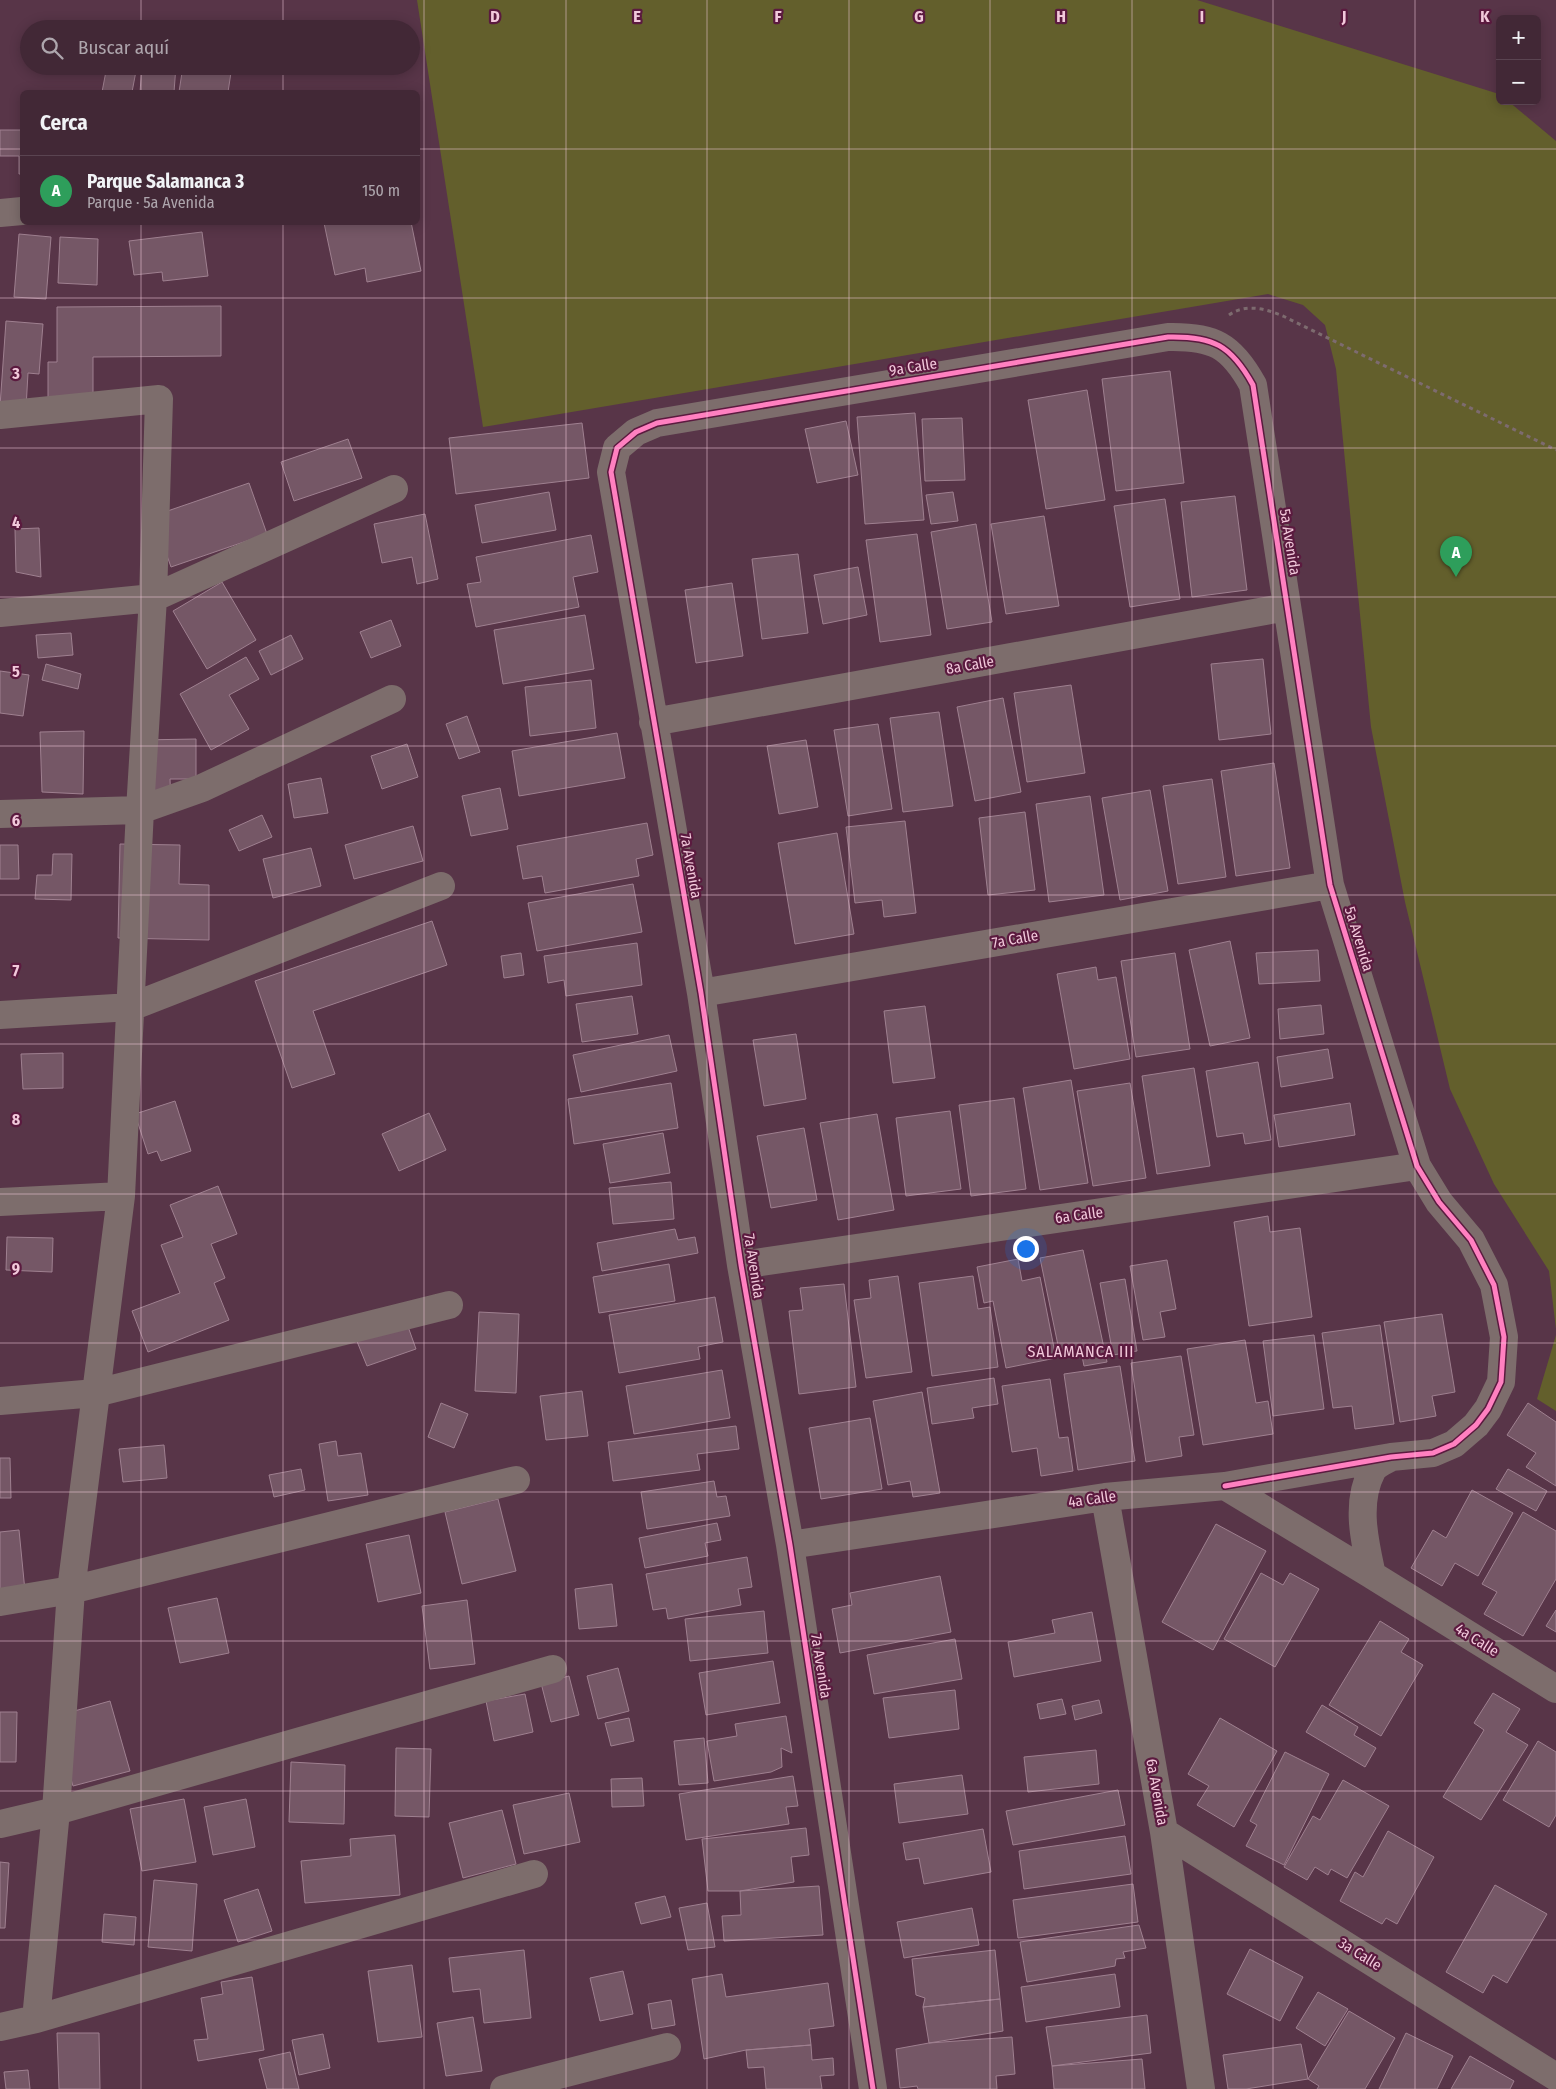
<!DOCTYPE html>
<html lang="es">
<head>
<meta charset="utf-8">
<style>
	:root { --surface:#422836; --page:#4c3442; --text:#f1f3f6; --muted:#aea6ad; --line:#5a4451; --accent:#8c9099 }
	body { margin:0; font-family:"Fira Sans Condensed",sans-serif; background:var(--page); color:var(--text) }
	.controls { position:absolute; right:15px; top:15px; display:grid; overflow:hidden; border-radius:8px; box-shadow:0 2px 12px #0003 }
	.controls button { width:45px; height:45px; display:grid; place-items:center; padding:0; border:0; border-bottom:1px solid var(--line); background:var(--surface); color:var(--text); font:25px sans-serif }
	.you { position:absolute; left:1025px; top:1248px; width:18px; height:18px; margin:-12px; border:4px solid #fff; border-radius:50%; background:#1a73e8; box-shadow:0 0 0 8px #1a73e833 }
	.badge { display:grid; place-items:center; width:32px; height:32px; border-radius:50%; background:var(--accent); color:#fff; font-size:16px; font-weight:700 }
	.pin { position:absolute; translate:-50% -41px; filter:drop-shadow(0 1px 2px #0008) }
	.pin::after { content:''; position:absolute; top:26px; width:18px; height:15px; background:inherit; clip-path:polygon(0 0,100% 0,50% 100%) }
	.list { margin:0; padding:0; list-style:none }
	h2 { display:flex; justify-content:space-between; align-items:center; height:65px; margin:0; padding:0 20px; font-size:21px }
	h2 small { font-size:16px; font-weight:400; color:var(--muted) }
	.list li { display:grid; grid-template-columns:32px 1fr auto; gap:15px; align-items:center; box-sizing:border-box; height:70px; padding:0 20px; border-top:1px solid var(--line) }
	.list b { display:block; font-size:19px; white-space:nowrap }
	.list p { margin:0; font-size:16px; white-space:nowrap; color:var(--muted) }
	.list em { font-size:16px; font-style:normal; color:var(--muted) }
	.icon { flex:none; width:28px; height:28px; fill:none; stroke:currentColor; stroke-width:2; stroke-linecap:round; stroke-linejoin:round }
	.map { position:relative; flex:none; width:1556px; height:2089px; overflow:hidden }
	.search { position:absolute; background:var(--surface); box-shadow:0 2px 12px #0003; left:20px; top:20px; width:400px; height:55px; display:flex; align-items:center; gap:12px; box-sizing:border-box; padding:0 18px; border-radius:28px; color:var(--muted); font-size:19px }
	.panel { position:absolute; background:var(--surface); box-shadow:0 2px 12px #0003; left:20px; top:90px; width:400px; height:135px; border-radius:8px }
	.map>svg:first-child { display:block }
	.green { fill:#635f2c }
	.building { fill:#755766; stroke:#9f8090 }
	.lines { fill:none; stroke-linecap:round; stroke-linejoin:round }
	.path { stroke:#7d6b6f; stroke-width:3; stroke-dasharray:4 4; stroke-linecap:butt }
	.street { stroke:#7d6d6c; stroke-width:28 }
	.cycleway-casing { stroke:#5b1a3f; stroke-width:8 }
	.cycleway { stroke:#ff80c0; stroke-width:5 }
	.grid { fill:none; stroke:#f2c9db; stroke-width:1; stroke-opacity:0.55 }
	.labels { text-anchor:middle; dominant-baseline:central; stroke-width:4.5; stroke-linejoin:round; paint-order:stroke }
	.street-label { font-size:15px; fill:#f2c9db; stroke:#5b1a3f }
	.neighbourhood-label { font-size:16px; letter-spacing:1px; fill:#f2c9db; stroke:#5b1a3f }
	.grid-label { font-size:16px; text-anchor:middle; font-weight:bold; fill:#f2c9db; stroke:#5b1a3f; stroke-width:4.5; stroke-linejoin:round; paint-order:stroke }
</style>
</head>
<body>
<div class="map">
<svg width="1556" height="2089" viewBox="0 0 1556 2089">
	<rect width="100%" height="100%" fill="#583548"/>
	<path class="green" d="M417,0h780l302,94 1,7h8l48,40v1188l-7,-58 -55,-87 -44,-95 -45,-187 -34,-175 -35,-358 -11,-44 -22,-20 -35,-11 -785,133z
		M1556,1335v76l-19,-12z"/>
	<path class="building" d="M107,66h30l-5,26h-30z
		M142,66h34l-2,26h-34z
		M183,66h49l-4,26h-49z
		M0,130h22v44h-3v-18h-19z
		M411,222l10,49 -54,11 -2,-14 -30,7 -11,-52z
		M202,232l6,44 -45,5 -1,-9 -28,3 -5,-34z
		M19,234l32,3 -5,62 -32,-2z
		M60,237l38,2 -1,46 -39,-2z
		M221,306v50l-128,1v40h-45v-35h9v-55z
		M6,321l37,3 -4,50 -11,-1 -2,35 -26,-2z
		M1170,371l14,112 -68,8 -14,-112z
		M1087,390l18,110 -59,9 -18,-109z
		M915,413l9,107 -59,4 -8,-107z
		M962,418l3,62 -40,1 -3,-62z
		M846,421l12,54 -41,8 -12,-54z
		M582,423l7,55 -133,16 -7,-56z
		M348,439l14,39 -68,23 -13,-39z
		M249,483l18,51 -96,33 -18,-51z
		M549,492l7,38 -74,13 -7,-38z
		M953,492l5,29 -27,3 -5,-29z
		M1235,496l12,94 -55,7 -11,-95z
		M1165,499l15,100 -50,8 -16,-101z
		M425,514l13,65 -21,5 -5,-27 -30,6 -8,-39z
		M1044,516l15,90 -53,8 -15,-90z
		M976,524l16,98 -45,7 -16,-97z
		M39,528l2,49 -25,-5 -1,-43z
		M917,534l14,101 -51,7 -14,-102z
		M591,535l7,37 -25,5 6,30 -103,20 -9,-43 14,-2 -5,-25z
		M798,554l10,79 -46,6 -10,-80z
		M858,567l9,48 -44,9 -9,-49z
		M222,582l34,58 -49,29 -34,-58z
		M732,583l11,73 -47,7 -11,-73z
		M585,615l9,54 -91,15 -9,-54z
		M391,620l10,26 -30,12 -11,-26z
		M71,633l2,22 -35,3 -2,-23z
		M291,635l12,24 -32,16 -12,-24z
		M246,657l13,22 -30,16 20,34 -38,21 -31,-56z
		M1263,659l8,75 -52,6 -8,-76z
		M46,664l35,10 -3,15 -36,-9z
		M0,671l29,4 -6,41 -23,-3z
		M591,680l5,48 -66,8 -5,-49z
		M1071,685l14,88 -58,9 -13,-89z
		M1003,698l18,94 -46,9 -18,-94z
		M939,712l14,94 -50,6 -13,-94z
		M467,716l13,36 -21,7 -13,-35z
		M878,724l14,85 -44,7 -14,-86z
		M84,731l-1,63 -41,-2 -2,-60z
		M617,733l8,45 -106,18 -7,-45z
		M196,739v40h-26l1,27 -30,1 -1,-67z
		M806,740l12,67 -39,7 -12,-68z
		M407,744l11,33 -36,12 -11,-33z
		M1274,763l16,105 -54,8 -15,-105z
		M321,778l7,35 -34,5 -6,-34z
		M1212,779l14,98 -48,7 -15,-98z
		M500,788l8,41 -37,7 -9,-40z
		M1150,790l18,101 -48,9 -18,-102z
		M1090,796l14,99 -55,7 -13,-98z
		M1025,812l10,78 -47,5 -9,-77z
		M262,815l10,22 -33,14 -10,-21z
		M905,821l11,92 -32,4 -2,-17 -27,3 -9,-76z
		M647,823l6,32 -17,4 3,17 -94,17 -3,-17 -19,3 -6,-33z
		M413,826l10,35 -69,18 -9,-34z
		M837,833l17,101 -59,10 -17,-101z
		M120,844l60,1 -1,39 30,1v55l-91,-2z
		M0,845h18l1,34h-19z
		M311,848l10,38 -48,12 -10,-39z
		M53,854h19l-1,46 -36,-1 2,-24h15z
		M633,884l9,48 -105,19 -9,-48z
		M432,921l15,44 -134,46 22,63 -43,14 -37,-107z
		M1230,941l20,97 -40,8 -21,-96z
		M637,943l5,42 -76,11 -2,-16 -16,3 -4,-27z
		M1318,950l2,31 -61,3 -3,-31z
		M521,953l3,22 -20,3 -3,-22z
		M1175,953l15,96 -54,8 -15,-96z
		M1096,967l2,13 18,-3 14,82 -56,10 -17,-95z
		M632,996l6,38 -56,8 -6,-38z
		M1321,1005l3,29 -44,5 -2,-30z
		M925,1006l10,72 -42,5 -9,-72z
		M796,1034l10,65 -42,7 -11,-66z
		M669,1035l8,36 -96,21 -8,-37z
		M1328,1049l5,29 -52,9 -4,-30z
		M63,1053v35l-40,1 -2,-35z
		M1258,1062l13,78 -26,4 -2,-11 -26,4 -11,-66z
		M1194,1068l16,98 -53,8 -15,-98z
		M1071,1080l17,103 -48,7 -17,-102z
		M671,1083l7,45 -104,16 -6,-45z
		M1130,1083l16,95 -53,8 -16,-95z
		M1014,1098l12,91 -55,7 -12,-91z
		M175,1101l16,50 -30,10 -4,-10 -9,3 -13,-40z
		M1350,1103l5,32 -76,12 -5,-32z
		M950,1111l11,78 -55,7 -10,-78z
		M429,1113l17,37 -47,21 -17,-37z
		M877,1114l17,96 -56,10 -18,-97z
		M804,1128l13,72 -46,8 -14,-72z
		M663,1133l7,40 -60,10 -7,-39z
		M671,1182l3,37 -61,5 -4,-36z
		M218,1186l19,48 -26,10 14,34 -11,5 15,37 -81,32 -16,-41 48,-18 -19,-48 22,-8 -13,-32z
		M1268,1216l2,16 30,-4 12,89 -63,9 -15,-104z
		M675,1229l3,11 17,-3 3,16 -96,18 -5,-28z
		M7,1237l46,1 -1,34 -46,-2z
		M1083,1250l24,112 -23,4 -3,-15 -21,4 -20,-97z
		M1018,1259l4,22 18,-4 16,81 -50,10 -13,-67 -9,2 -7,-36z
		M1167,1260l9,49 -16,3 5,25 -22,3 -13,-74z
		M669,1264l6,37 -76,12 -6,-36z
		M898,1276l14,96 -46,6 -12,-78 17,-2 -2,-18z
		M973,1276l5,33 12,-2 8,60 -66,9 -13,-93z
		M1125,1279l12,72 -24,4 -13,-72z
		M844,1284l12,103 -57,7 -10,-83 14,-1 -3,-22z
		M715,1297l8,45 -25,5 2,12 -81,14 -10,-58z
		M479,1312l40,2 -3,79 -41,-2z
		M1442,1314l13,78 -23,4 4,20 -36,6 -16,-100z
		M406,1321l10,28 -49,17 -11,-27z
		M1380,1325l14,99 -39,5 -3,-23 -19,2 -11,-75z
		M1314,1335l10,74 -51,7 -10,-75z
		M1245,1340l11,63 12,-2 5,33 -70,11 -16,-96z
		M1181,1356l13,79 -15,2 3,19 -36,6 -15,-99z
		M1120,1366l15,95 -57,9 -14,-96z
		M722,1370l8,48 -96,16 -8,-48z
		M994,1378l4,26 -26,4 2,10 -42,6 -5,-36z
		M1050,1379l9,59 9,-1 5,34 -32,5 -4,-28 -25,4 -10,-66z
		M582,1391l6,45 -42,4 -6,-44z
		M922,1392l18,101 -27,4 -3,-16 -22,4 -15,-84z
		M441,1403l27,11 -14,34 -26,-11z
		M1528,1403l28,19v64l-30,-19 10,-14 -29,-18z
		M870,1418l12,71 -61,10 -12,-71z
		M736,1426l3,23 -42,5 3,16 -87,11 -5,-39z
		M336,1441l2,15 23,-3 7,42 -40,6 -9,-57z
		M164,1445l3,33 -44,4 -4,-33z
		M0,1458h10l1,40h-11z
		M301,1469l4,21 -31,7 -5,-22z
		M1508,1469l39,22 -11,20 -40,-22z
		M714,1481l3,16 9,-1 4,20 -83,13 -6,-37z
		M1472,1490l41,23 -35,63 -23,-13 -13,23 -31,-18 22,-38 13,8z
		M498,1499l18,72 -54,13 -17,-72z
		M1523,1512l33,19v48l-33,57 -39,-22 13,-22 -15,-8z
		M717,1523l4,17 -16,3 3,13 -63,12 -6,-30z
		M1216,1524l50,27 -53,99 -51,-28z
		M19,1530l6,61 -25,2v-61z
		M409,1535l12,58 -43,9 -12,-58z
		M747,1557l5,30 -14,2 3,16 -73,14 -2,-11 -13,2 -7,-36z
		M1261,1573l22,12 7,-12 29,16 -44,78 -51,-28z
		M940,1576l11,56 -111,21 -8,-44 20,-4 -2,-12z
		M612,1584l5,42 -38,3 -4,-40z
		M217,1598l12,55 -49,10 -12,-55z
		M467,1600l8,64 -45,5 -8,-63z
		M1556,1610v22l-10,-6z
		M764,1611l4,42 -78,8 -5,-42z
		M1092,1612l9,49 -87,16 -6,-35 47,-9 -3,-13z
		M1380,1621l29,18 -8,13 22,13 -42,71 -52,-31z
		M955,1639l7,40 -88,15 -7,-39z
		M773,1661l7,42 -74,12 -7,-42z
		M618,1668l11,43 -31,8 -11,-43z
		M569,1676l10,39 -28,7 -10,-39z
		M955,1690l4,39 -70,9 -6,-40z
		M1493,1693l27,16 -14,23 22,13 -47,75 -38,-23 41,-67 -10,-7z
		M525,1694l8,38 -39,9 -8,-40z
		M1062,1699l4,15 -26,5 -3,-15z
		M1099,1700l3,13 -27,7 -3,-14z
		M110,1701l20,70 -57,15 -20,-69z
		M1322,1705l36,22 -4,8 22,13 -11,19 -59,-35z
		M0,1712h17l-1,50h-16z
		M786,1716l6,37 -11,-5 1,19 -11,5 -57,9 -7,-40 30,-5 -2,-12z
		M629,1718l5,23 -23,5 -6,-23z
		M1220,1718l57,33 -43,76 -37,-22 12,-19 -21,-12z
		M704,1738l4,45 -29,2 -5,-44z
		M1538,1741l18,11v63l-7,12 -46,-27z
		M396,1748l35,1 -2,68 -34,-1z
		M1096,1750l3,34 -71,8 -4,-35z
		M1285,1752l44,22 -45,91 -38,-19 11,-21 -7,-4z
		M291,1762l54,3 -1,59 -55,-2z
		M962,1775l6,39 -69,9 -5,-39z
		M793,1776l5,30 -12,1 3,17 -103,16 -7,-46z
		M642,1778l2,28 -32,1 -1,-28z
		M1343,1780l46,26 -42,72 -16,-9 -3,6 -13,-8 -8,13 -23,-13 29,-51 7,4z
		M1118,1790l7,35 -112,20 -7,-34z
		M569,1793l11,49 -56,12 -11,-49z
		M184,1799l12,63 -54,9 -12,-62z
		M246,1799l9,48 -42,8 -9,-48z
		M502,1810l14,54 -53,14 -14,-55z
		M806,1828l3,27 -18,2 3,25 -54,9h-32l-6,-52z
		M983,1829l8,43 -67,12 -5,-26 -13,2 -3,-17z
		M1388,1831l46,26 -37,67 -11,-6 -4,6 -42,-23 15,-29 8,5z
		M395,1835l5,60 -95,8 -4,-42 50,-5 -1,-17z
		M1125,1836l6,38 -107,15 -5,-38z
		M0,1862l9,1 -4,65h-5z
		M154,1880l43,4 -5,67 -44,-4z
		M1133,1884l5,38 -120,16 -5,-38z
		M1495,1885l52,29 -40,69 -14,-8 -10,18 -37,-21z
		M819,1886l4,49 -99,6 -2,-25 19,-1 -1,-24z
		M258,1889l14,42 -34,11 -14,-42z
		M665,1896l6,21 -30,7 -6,-21z
		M707,1903l8,44 -27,3 -9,-42z
		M972,1908l7,37 -75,13 -7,-36z
		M104,1914l32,3 -2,28 -32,-3z
		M1139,1925l7,23 -23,4 2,6 -9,1 -1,7 -88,16 -7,-40z
		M1250,1949l53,28 -23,44 -53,-27z
		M524,1950l7,68 -47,5 -4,-34 -27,3 -4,-34z
		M995,1950l5,49 -77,8 2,-9 -9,-3 -4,-36z
		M412,1965l10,72 -44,5 -10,-71z
		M623,1971l10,43 -33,7 -10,-43z
		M722,1974l4,23 102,-14 6,43 -25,3 2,16 -65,5 -42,9 -12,-80z
		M1115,1974l5,33 -94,15 -5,-35z
		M252,1977l12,73 -66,11 -4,-21 14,-1 -7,-41 22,-4 -2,-12z
		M1318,1992l30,17 -23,37 -29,-18z
		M1000,1999l3,32 -74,12 -6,-36z
		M671,2000l4,25 -23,4 -4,-25z
		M1349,2011l46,27 -30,51h-48l2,-3 -11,-7z
		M1147,2015l4,38 -99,13 -6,-39z
		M473,2017l9,54 -36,5 -9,-53z
		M57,2033h42l1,56h-41z
		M1406,2033l47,23 -16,33h-58z
		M323,2034l7,34 -31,7 -7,-35z
		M1012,2037l3,37 -19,2 1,13h-79l-1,-3 -17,2 -4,-39 33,-6z
		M1301,2044l7,35 -62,10h-18l-5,-34z
		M811,2045l1,15 21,-2 1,17 -14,1 2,13h-56l-2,-22 -16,1 -2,-18z
		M290,2052l9,37h-32l-8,-30z
		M1470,2056l44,25 -4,8h-59z
		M1142,2059l3,30h-91l-2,-23z
		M28,2070l2,19h-24l-2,-17z"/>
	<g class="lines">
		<path class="path" d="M1229,315c17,-12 37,-6 54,1l273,134"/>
		<path class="street" d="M0,213l22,-2
			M0,415l159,-16 -6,199 -13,212 -19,386 -50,394 -15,221 -20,208
			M0,613l153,-15 241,-109
			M653,722l634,-115
			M0,814l140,-4 62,-22 190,-89
			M701,993l629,-108
			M0,1015l131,-8 310,-121
			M0,1202l121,-6
			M741,1265l676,-99
			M0,1401l96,-8 353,-88
			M1391,1457c-6,4 -16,8 -19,14 -17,32 -7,72 0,104l184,114
			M1105,1497l59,335 37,257
			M790,1545l315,-48 120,-11 147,89
			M0,1602l71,-12 445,-110
			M0,1824l56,-13 497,-142
			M1164,1832l392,245
			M0,2027l36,-8 498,-145
			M504,2089l163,-42
			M873,2089l-83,-544 -49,-280 -40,-272 -90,-521 6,-24 19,-16 21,-9 511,-86c45,-1 63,8 85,48l77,500 87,281 22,36 32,38 23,45 10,52 -3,45 -13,27 -12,16 -22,19 -21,9 -42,4 -166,29"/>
		<defs>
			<path id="cycleway" d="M873,2089l-83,-544 -49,-280 -40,-272 -90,-521 6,-24 19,-16 21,-9 511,-86c45,-1 63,8 85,48l77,500 87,281 22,36 32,38 23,45 10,52 -3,45 -13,27 -12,16 -22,19 -21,9 -42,4 -166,29"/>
		</defs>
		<use href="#cycleway" class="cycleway-casing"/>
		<use href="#cycleway" class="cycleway"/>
	</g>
	<path class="grid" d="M141,0v29M283,0v29M424,0v2089M566,0v2089M707,0v2089M849,0v2089M990,0v2089M1132,0v2089M1273,0v2089M1415,0v2089M141,66v26M283,66v26M0,149h22M418,149h1138M141,222v1867M283,222v1867M0,298h1556M0,448h1556M0,597h1556M0,746h1556M0,895h1556M0,1044h1556M0,1194h1556M0,1343h1556M0,1492h1556M0,1641h1556M0,1791h1556M0,1940h1556"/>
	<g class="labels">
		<g class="street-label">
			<text transform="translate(913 367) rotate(-9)">9a Calle</text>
			<text transform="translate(1290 542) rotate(81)">5a Avenida</text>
			<text transform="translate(970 665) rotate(-10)">8a Calle</text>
			<text transform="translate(691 866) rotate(80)">7a Avenida</text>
			<text transform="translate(1015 939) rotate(-10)">7a Calle</text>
			<text transform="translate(1359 939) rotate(73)">5a Avenida</text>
			<text transform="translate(1079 1215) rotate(-8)">6a Calle</text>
			<text transform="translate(754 1266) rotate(81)">7a Avenida</text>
			<text transform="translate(1092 1499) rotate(-8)">4a Calle</text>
			<text transform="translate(1477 1640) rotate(32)">4a Calle</text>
			<text transform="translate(821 1666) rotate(81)">7a Avenida</text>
			<text transform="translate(1157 1792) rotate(80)">6a Avenida</text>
			<text transform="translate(1360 1954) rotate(32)">3a Calle</text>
		</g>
		<g class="neighbourhood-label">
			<text x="1081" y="1351">SALAMANCA III</text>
		</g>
	</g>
	<g class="grid-label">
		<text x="495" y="22">D</text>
		<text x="637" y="22">E</text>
		<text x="778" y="22">F</text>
		<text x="919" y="22">G</text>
		<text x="1061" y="22">H</text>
		<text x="1202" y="22">I</text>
		<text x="1344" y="22">J</text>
		<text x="1485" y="22">K</text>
		<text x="16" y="379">3</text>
		<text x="16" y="528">4</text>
		<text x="16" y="677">5</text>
		<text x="16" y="826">6</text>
		<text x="16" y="976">7</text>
		<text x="16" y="1125">8</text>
		<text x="16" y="1274">9</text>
	</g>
</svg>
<div class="controls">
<button>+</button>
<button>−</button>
</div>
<div class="you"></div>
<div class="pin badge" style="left:1456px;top:577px;background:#2e9e5b">A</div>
<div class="search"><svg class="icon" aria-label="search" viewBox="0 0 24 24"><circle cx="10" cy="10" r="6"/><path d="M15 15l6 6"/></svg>Buscar aquí</div>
<section class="panel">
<h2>Cerca<small></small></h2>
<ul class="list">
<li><span class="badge" style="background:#2e9e5b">A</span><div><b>Parque Salamanca 3</b><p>Parque · 5a Avenida</p></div><em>150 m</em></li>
</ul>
</section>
</div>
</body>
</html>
